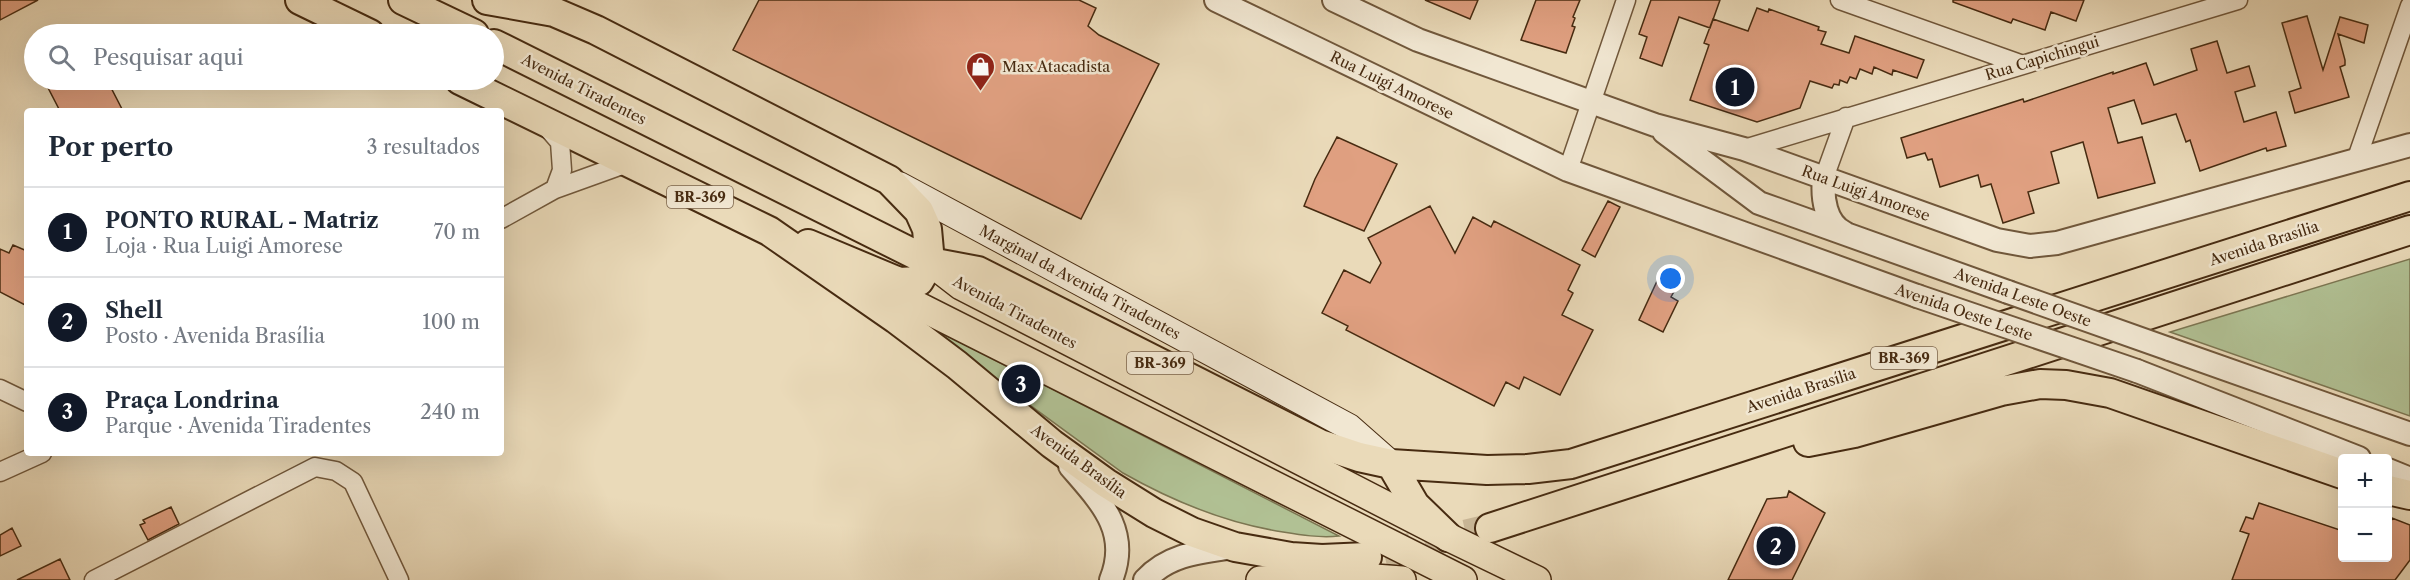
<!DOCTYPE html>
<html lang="pt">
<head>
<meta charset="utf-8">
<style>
	:root { --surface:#fff; --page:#f6f6f7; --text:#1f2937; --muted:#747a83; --line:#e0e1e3; --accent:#111827 }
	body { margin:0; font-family:"Libre Caslon Text",serif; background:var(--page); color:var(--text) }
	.controls { position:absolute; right:18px; bottom:18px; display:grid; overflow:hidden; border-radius:6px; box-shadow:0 6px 24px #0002 }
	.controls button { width:54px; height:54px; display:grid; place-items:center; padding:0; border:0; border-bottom:2px solid var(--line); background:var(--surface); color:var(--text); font:30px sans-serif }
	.you { position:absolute; left:1671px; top:279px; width:21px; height:21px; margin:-15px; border:4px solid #fff; border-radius:50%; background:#1a73e8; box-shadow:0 0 0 9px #1a73e833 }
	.badge { display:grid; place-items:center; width:39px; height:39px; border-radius:50%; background:var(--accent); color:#fff; font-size:20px; font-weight:700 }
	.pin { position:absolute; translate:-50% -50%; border:3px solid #fff; box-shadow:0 2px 6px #0006 }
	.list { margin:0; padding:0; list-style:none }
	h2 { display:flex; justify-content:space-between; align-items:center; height:78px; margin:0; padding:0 24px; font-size:26px }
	h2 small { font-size:20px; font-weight:400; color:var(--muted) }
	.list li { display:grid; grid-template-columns:39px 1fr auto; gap:18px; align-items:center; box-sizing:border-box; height:90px; padding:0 24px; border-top:2px solid var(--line) }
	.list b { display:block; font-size:22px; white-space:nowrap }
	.list p { margin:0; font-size:20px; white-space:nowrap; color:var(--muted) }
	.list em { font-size:20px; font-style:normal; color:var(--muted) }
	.icon { flex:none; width:33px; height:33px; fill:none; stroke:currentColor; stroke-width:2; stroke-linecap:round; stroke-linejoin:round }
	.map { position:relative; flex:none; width:2410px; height:580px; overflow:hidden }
	.search { position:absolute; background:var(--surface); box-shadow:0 6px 24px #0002; left:24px; top:24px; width:480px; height:66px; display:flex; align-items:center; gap:15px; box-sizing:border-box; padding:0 21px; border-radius:33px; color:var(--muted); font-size:22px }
	.panel { position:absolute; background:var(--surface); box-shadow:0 6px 24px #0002; left:24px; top:108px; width:480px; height:348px; border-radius:6px }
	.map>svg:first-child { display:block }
	.green { fill:#b1c194; stroke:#7c7652; stroke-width:1.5 }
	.building { fill:#e0a081; stroke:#472b11; stroke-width:1.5 }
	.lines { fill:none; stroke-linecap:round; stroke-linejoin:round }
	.trunk-tunnel { stroke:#c9b797; stroke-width:28; stroke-dasharray:28 14; stroke-linecap:butt }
	.minor-casing { stroke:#70573b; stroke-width:21 }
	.tertiary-casing { stroke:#70573b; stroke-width:26 }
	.secondary-casing { stroke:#472b11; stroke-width:28 }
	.primary-casing { stroke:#472b11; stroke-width:30 }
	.trunk-casing { stroke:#472b11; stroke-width:32 }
	.minor { stroke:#f1e7d2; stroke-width:18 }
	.tertiary { stroke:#f1e7d2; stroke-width:22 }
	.secondary { stroke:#f1e7d2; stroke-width:26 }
	.primary { stroke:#eadab9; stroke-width:27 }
	.trunk { stroke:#eadab9; stroke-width:28 }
	.tertiary-bridge-casing { stroke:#70573b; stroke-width:26; stroke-linecap:butt }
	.tertiary-bridge { stroke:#f1e7d2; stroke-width:22 }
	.labels { text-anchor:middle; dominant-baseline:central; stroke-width:5; stroke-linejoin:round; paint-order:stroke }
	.shield { fill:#f1e7d2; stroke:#7a634b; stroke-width:1.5 }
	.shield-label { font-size:14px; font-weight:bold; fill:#472b11 }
	.street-label { font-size:15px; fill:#472b11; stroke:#f1e7d2 }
	.poi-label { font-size:15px; fill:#472b11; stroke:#f1e7d2; text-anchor:start }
</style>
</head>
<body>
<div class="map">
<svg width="2410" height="580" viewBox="0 0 2410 580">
	<rect width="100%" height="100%" fill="#eadab9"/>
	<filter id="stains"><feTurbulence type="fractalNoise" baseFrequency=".00333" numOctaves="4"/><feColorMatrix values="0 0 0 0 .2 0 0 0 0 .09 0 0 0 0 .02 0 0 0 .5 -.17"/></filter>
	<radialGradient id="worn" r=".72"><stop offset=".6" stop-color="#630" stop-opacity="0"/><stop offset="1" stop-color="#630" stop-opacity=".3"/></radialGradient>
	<path class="green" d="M2410,259v157l-240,-84z
		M905,314l434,222c-19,2 -38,-1 -56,-4 -58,-9 -109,-30 -160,-59z"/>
	<path class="building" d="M0,0h38l-38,20z
		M759,0h320l17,8 -8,18 11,9 60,29 -78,155 -348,-169z
		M1425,0h53l-8,19z
		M1536,0h44l-7,17 2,1 -3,8 3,1 -9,26 -45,-13z
		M1651,0h69l-10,28 -31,-11 -17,49 -22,-8 7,-21 -8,-3z
		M1953,0h131l-8,21 -25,-9 -6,18 -32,-11 -2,4 -58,-21z
		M1757,8l11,4 1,-3 50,18 -1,3 8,2 -5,12 28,9 6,-17 69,24 -7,18 -24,-8 -1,5 -18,-8 -2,7 -12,-5 -4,10 -6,-2 -3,6 -7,-3 -1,5 -5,-1 -2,4 -22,-7 -10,27 -43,14 -67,-22 19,-55 -5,-2 9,-24 35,12z
		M2307,16l16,54 17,-53 28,8 -4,18 -26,-9 7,26v5l-5,2 9,30 -54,16 -6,-21 12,-4 -19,-65z
		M2217,41l10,32 22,-7 6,20 -20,6 9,30 32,-10 10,34 -19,5 -1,-3 -66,23 -10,-31 -4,2 -10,-28 -34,10 -8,-24 -26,8 10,35 24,-6 13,46 -57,15 -15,-56 -32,10 8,31 -31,9 6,21 -31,10 -12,-39 -10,3 -3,-12 -38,12 -8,-28 -4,1 -3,-7 -18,5 -6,-20 122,-39 1,3 89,-30v2l33,-11 8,22 43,-15 -6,-21z
		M44,80h63l16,31h-63z
		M1337,137l60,27 -33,67 -60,-25 11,-27z
		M1608,201l12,6 -25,50 -13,-7z
		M1430,206l25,47 18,-36 18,10 3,-6 86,44 -12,25 5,3 -11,22 31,15 -33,65 -36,-18 -5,12 -13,-7 -12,24 -148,-76 2,-4 -26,-13 22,-43 26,13 11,-20 -13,-25z
		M13,245l14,6v55l-27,-14v-43l9,4z
		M1658,279l18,9 -5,9 7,4 -15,31 -24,-12z
		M1789,491l36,22 -33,67h-64l39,-81 20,-2z
		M2259,503l84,28v27h45v-37l3,1 1,-4 18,7v35l-15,20h-163l17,-46 -9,-3 6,-14 7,2z
		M171,507l8,17 -31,16 -8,-15 5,-2 -2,-3z
		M12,528l9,18 -21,10v-21z
		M60,559l10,21h-53z"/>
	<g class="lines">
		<path class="trunk-tunnel" d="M1384,553l106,-25"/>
		<defs>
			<path id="minor" d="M1840,0l180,64
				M546,126l14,16 2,28 -7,19
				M1744,149l494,-149
				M2357,158l53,-152
				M1568,170l58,-170
				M1824,178l22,-61
				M501,219l54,-30 75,-27
				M0,389l27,13
				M0,472l42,-19
				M94,580l221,-113 21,4 17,11 46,98"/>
			<path id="tertiary" d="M1216,0l352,170 349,126
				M1334,0l84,40 237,85 89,24 253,91 33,6 27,-3 353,-98
				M1664,132l95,71 249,89
				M1824,178c-2,19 1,46 21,55
				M2169,349l241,85
				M2137,371l222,87
				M1070,466c30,35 61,65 41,114
				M2388,470l22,9
				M1145,580c24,-26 55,-28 89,-33"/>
			<path id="secondary" d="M899,185l450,242 42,37"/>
			<path id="primary" d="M930,262l31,24 487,251 89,43
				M867,280l596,300
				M1260,580l73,-5 69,5"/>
			<path id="trunk" d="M300,0l70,34
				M403,0l71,34
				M487,0l67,12 42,18 293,150 30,31 8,18 3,33 -11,19 -20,1 -91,-38
				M494,44l436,218 48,9 342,173 39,13 32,7 96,6 41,-1 43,-5 839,-268
				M460,80l309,151 127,88 61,46 95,79 54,39 48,30 38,19 43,15 56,10 31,2 45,-2
				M1808,442l46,-9 147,-42 39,-7 26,1 44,8 232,81
				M1391,464l24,41 33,32
				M2388,490l22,5
				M1490,528l920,-298"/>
		</defs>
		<use href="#minor" class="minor-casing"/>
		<use href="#tertiary" class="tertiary-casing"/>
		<use href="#secondary" class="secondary-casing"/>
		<use href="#primary" class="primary-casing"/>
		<use href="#trunk" class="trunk-casing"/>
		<use href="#minor" class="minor"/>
		<use href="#tertiary" class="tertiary"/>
		<use href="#secondary" class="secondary"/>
		<use href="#primary" class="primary"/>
		<use href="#trunk" class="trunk"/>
		<defs>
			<path id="tertiary-bridge" d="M2008,292l161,57
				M1917,296l220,75"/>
		</defs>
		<use href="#tertiary-bridge" class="tertiary-bridge-casing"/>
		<use href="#tertiary-bridge" class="tertiary-bridge"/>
	</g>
	<defs>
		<symbol id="shop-pin" viewBox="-11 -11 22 30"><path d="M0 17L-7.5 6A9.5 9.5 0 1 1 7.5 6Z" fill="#8f2418" stroke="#f1e7d2"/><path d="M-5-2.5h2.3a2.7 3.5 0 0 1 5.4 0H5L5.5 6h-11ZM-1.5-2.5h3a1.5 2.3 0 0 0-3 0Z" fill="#fff"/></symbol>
	</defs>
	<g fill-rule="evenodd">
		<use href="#shop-pin" x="964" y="50" width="33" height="45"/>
	</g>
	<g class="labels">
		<g class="shield">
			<rect x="667" y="186" width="66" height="22" rx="4.5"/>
			<rect x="1871" y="347" width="66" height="22" rx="4.5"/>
			<rect x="1127" y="352" width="66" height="22" rx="4.5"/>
		</g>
		<g class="shield-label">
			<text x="700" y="197">BR-369</text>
			<text x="1904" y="358">BR-369</text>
			<text x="1160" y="363">BR-369</text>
		</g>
		<g class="street-label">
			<text transform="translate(2042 58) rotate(-17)">Rua Capichingui</text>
			<text transform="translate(1392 85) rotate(26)">Rua Luigi Amorese</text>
			<text transform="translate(584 89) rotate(27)">Avenida Tiradentes</text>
			<text transform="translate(1866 193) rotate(20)">Rua Luigi Amorese</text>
			<text transform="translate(2264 243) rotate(-18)">Avenida Brasília</text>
			<text transform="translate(1080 282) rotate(28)">Marginal da Avenida Tiradentes</text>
			<text transform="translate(2023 297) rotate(20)">Avenida Leste Oeste</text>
			<text transform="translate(1015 312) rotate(28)">Avenida Tiradentes</text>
			<text transform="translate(1964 312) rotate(19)">Avenida Oeste Leste</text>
			<text transform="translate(1801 390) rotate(-18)">Avenida Brasília</text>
			<text transform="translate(1079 461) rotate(36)">Avenida Brasília</text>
		</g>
		<g class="poi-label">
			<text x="1002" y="66">Max Atacadista</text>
		</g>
	</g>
	<rect width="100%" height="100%" filter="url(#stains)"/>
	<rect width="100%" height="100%" fill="url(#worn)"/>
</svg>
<div class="controls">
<button>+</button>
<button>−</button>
</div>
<div class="you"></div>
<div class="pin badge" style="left:1735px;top:87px">1</div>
<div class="pin badge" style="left:1776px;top:546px">2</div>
<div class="pin badge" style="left:1021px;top:384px">3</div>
<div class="search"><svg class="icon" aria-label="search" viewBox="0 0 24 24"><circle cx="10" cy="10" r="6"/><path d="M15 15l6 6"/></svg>Pesquisar aqui</div>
<section class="panel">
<h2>Por perto<small>3 resultados</small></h2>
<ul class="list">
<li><span class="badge">1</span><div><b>PONTO RURAL - Matriz</b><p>Loja · Rua Luigi Amorese</p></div><em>70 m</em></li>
<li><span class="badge">2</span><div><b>Shell</b><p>Posto · Avenida Brasília</p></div><em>100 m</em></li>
<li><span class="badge">3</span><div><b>Praça Londrina</b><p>Parque · Avenida Tiradentes</p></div><em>240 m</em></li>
</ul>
</section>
</div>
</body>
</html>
